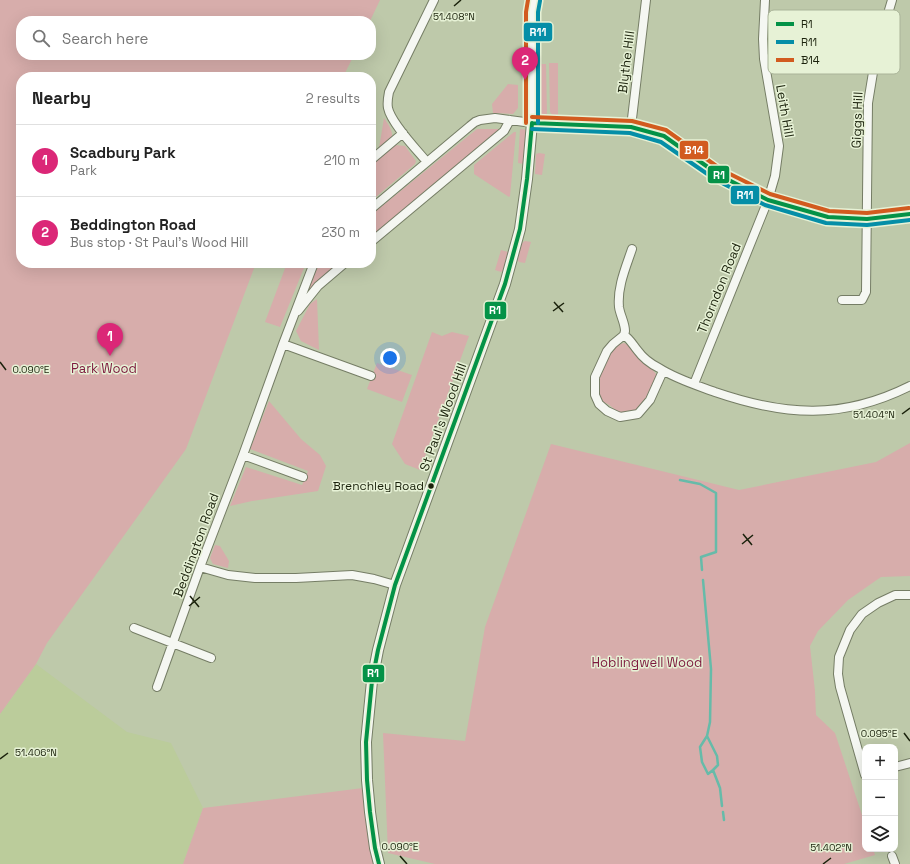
<!DOCTYPE html>
<html lang="en">
<head>
<meta charset="utf-8">
<style>
	:root { --surface:#fff; --page:#f6f6f6; --text:#222; --muted:#767676; --line:#e0e0e0; --accent:#db2777 }
	body { margin:0; font-family:"Space Grotesk",sans-serif; background:var(--page); color:var(--text) }
	.controls { position:absolute; right:12px; bottom:12px; display:grid; overflow:hidden; border-radius:8px; box-shadow:0 4px 16px #0002 }
	.controls button { width:36px; height:36px; display:grid; place-items:center; padding:0; border:0; border-bottom:1px solid var(--line); background:var(--surface); color:var(--text); font:20px sans-serif }
	.you { position:absolute; left:390px; top:358px; width:14px; height:14px; margin:-10px; border:3px solid #fff; border-radius:50%; background:#1a73e8; box-shadow:0 0 0 6px #1a73e833 }
	.badge { display:grid; place-items:center; width:26px; height:26px; border-radius:50%; background:var(--accent); color:#fff; font-size:13px; font-weight:700 }
	.pin { position:absolute; translate:-50% -33px; filter:drop-shadow(0 1px 2px #0008) }
	.pin::after { content:''; position:absolute; top:21px; width:14px; height:12px; background:inherit; clip-path:polygon(0 0,100% 0,50% 100%) }
	.list { margin:0; padding:0; list-style:none }
	h2 { display:flex; justify-content:space-between; align-items:center; height:52px; margin:0; padding:0 16px; font-size:17px }
	h2 small { font-size:13px; font-weight:400; color:var(--muted) }
	.list li { display:grid; grid-template-columns:26px 1fr auto; gap:12px; align-items:center; box-sizing:border-box; height:72px; padding:0 16px; border-top:1px solid var(--line) }
	.list b { display:block; font-size:15px; white-space:nowrap }
	.list p { margin:0; font-size:13px; white-space:nowrap; color:var(--muted) }
	.list em { font-size:13px; font-style:normal; color:var(--muted) }
	.icon { flex:none; width:22px; height:22px; fill:none; stroke:currentColor; stroke-width:2; stroke-linecap:round; stroke-linejoin:round }
	.map { position:relative; flex:none; width:910px; height:864px; overflow:hidden }
	.search { position:absolute; background:var(--surface); box-shadow:0 4px 16px #0002; left:16px; top:16px; width:360px; height:44px; display:flex; align-items:center; gap:10px; box-sizing:border-box; padding:0 14px; border-radius:16px; color:var(--muted); font-size:15px }
	.panel { position:absolute; background:var(--surface); box-shadow:0 4px 16px #0002; left:16px; top:72px; width:360px; height:196px; border-radius:16px }
	.map>svg:first-child { display:block }
	.built { fill:#bbcc9b }
	.green { fill:#d7adab }
	.lines { fill:none; stroke-linecap:round; stroke-linejoin:round }
	.stream { stroke:#66bba9; stroke-width:2.5 }
	.minor-casing { stroke:#757d65; stroke-width:10 }
	.tertiary-casing { stroke:#757d65; stroke-width:12 }
	.minor { stroke:#f5f7f2; stroke-width:8 }
	.tertiary { stroke:#f5f7f2; stroke-width:10 }
	.bus-1-casing { stroke:#e7f2d6; stroke-width:7 }
	.bus-2-casing { stroke:#e7f2d6; stroke-width:7 }
	.bus-3-casing { stroke:#e7f2d6; stroke-width:7 }
	.bus-1 { stroke:#049247; stroke-width:4 }
	.bus-2 { stroke:#058ea7; stroke-width:4 }
	.bus-3 { stroke:#d25b1f; stroke-width:4 }
	.ticks { fill:none; stroke:#1b220c; stroke-width:1.5 }
	.bus-dot { fill:#1b220c; stroke:#e7f2d6; stroke-width:1.5 }
	.labels { text-anchor:middle; dominant-baseline:central; stroke-width:3; stroke-linejoin:round; paint-order:stroke }
	.bus-label { font-size:12px; fill:#1b220c; stroke:#e7f2d6; text-anchor:end }
	.street-label { font-size:13px; fill:#1b220c; stroke:#e7f2d6 }
	.park-label { font-size:13px; fill:#7d1a3e; stroke:#e7f2d6 }
	.key { fill:#e7f2d6; stroke:#aab499; stroke-width:1 }
	.key-label { font-size:11px; fill:#1b220c }
	.ticks-label { font-size:10px; text-anchor:middle; fill:#1b220c; stroke:#e7f2d6; stroke-width:3; stroke-linejoin:round; paint-order:stroke }
	.line-badge { stroke:#e7f2d6; stroke-width:1.5 }
	.badge-label { font-size:11px; text-anchor:middle; font-weight:bold; fill:#fff }
</style>
</head>
<body>
<div class="map">
<svg width="910" height="864" viewBox="0 0 910 864">
	<rect width="100%" height="100%" fill="#bec9aa"/>
	<path class="built" d="M36,664l91,68 44,11 32,65 -20,56h-183v-150z"/>
	<path class="green" d="M0,0h380l-10,21h-349v34h333l-11,22h-322v186h235l-70,186 -139,194 -11,21 -36,50z
		M549,63h9v52l-5,1 -3,-4z
		M538,64h8l1,51h-8z
		M508,84l10,1v23l-5,6 -20,-1 -1,-9z
		M384,118c4,6 9,12 8,20l-13,10z
		M477,129h24l-130,110v-24z
		M520,129l8,1 -4,34 -6,-1z
		M514,132h2l-6,64 -1,1 -35,-23v-9z
		M395,145l10,1 11,15 -1,3 -44,37v-26l5,-5 -5,-6z
		M539,153l6,1 -3,21 -7,-1 1,-20z
		M525,241l6,1 -6,21 -6,-1 -2,-3 5,-16z
		M501,250l7,2v2l-5,17 -2,1 -6,-2z
		M287,263h19l-26,64 -15,-5z
		M318,263h24l-37,32z
		M317,299l2,51 -18,-9 -5,-10 14,-27z
		M432,332l10,4 10,-4 17,4 -49,134 -15,-6 -13,-20z
		M624,343l4,2 13,16 10,7 5,6 1,5 -12,22 -7,10 -20,3c-5,-7 -9,-10 -17,-13 -1,-3 -3,-8 -4,-12 -2,-13 10,-37 21,-44 2,-1 4,-1 6,-2z
		M377,363l35,12 -10,27 -35,-13z
		M269,401l32,38 19,16 6,11 -8,25 -66,10 -22,5 16,-39 56,18 6,-14 -58,-22z
		M910,443v133l-29,1 -33,23 -30,31 -8,15 5,45 1,24 19,18 30,91v25h8l2,6 -31,9h-409l-47,-11 -5,-120 82,8 20,-114 66,-183 188,46 137,-28z
		M215,545l5,1 9,15 -1,7 -15,-4 -3,-6z
		M363,788l6,53 5,23h-191l20,-56z"/>
	<g class="lines">
		<path class="stream" d="M680,480l20,4 16,9v59l-15,5 1,13
			M703,580l8,89 -1,53 -3,14 -7,11 2,15 6,12 5,-4 5,-5 -1,-9 -10,-20
			M713,770l7,18 2,18
			M723,812l1,8"/>
		<defs>
			<path id="minor" d="M764,59l59,-5
				M631,127l15,-127
				M371,160l32,-27
				M427,162c-10,-12 -36,-39 -39,-54 -1,-5 0,-11 1,-16l45,-92
				M371,209l99,-83 5,-4 5,-2 15,-2 37,5 99,4 33,9 55,39 49,25 60,17 39,2 43,-5
				M371,242l133,-111 6,-11
				M632,249c-6,18 -15,38 -13,58 1,8 6,16 6,24l-1,4 -11,9 -6,7 -12,26v18l4,9 8,7 13,6 18,-3 12,-14 13,-29
				M842,300h20l4,-8 2,-189 8,-49 16,-54
				M298,311l20,-25 27,-23
				M624,335c6,4 9,10 14,16 5,7 13,13 21,17 17,11 37,17 56,24 70,24 127,28 195,-6
				M283,344l88,32
				M694,384l74,-184 7,-24 4,-30 -15,-87 -1,-20 2,-39
				M243,455l60,22
				M200,567l28,8 27,3h41l56,-3 22,4 21,6
				M134,628l77,30
				M157,687l43,-120 43,-112 40,-111 31,-81
				M895,767l15,-4
				M865,775l-25,-88 -2,-13 1,-17 11,-27 12,-16 16,-11 17,-8h15
				M892,856l3,8"/>
			<path id="tertiary" d="M379,864l-4,-16 -5,-36 -3,-32 -1,-38 6,-61 6,-31 17,-65 110,-301 15,-55 7,-50 5,-56v-111l2,-12"/>
		</defs>
		<use href="#minor" class="minor-casing"/>
		<use href="#tertiary" class="tertiary-casing"/>
		<use href="#minor" class="minor"/>
		<use href="#tertiary" class="tertiary"/>
		<defs>
			<path id="bus-1" d="M532,123l99,4 33,9 55,39 49,25 60,17 39,2 43,-5
				M379,864l-4,-16 -5,-36 -3,-32 -1,-38 6,-61 6,-31 17,-65 110,-301 15,-55 7,-50 5,-56"/>
			<path id="bus-2" d="M538,123v-111l2,-11
				M532,129l98,4 31,9 55,38 49,25 61,18 41,2 43,-5"/>
			<path id="bus-3" d="M532,117l100,4 34,9 56,40 48,24 59,17 38,2 42,-5
				M526,123v-111l2,-12"/>
		</defs>
		<use href="#bus-1" class="bus-1-casing"/>
		<use href="#bus-2" class="bus-2-casing"/>
		<use href="#bus-3" class="bus-3-casing"/>
		<use href="#bus-1" class="bus-1"/>
		<use href="#bus-2" class="bus-2"/>
		<use href="#bus-3" class="bus-3"/>
	</g>
	<path class="ticks" d="M454,6l7,-6M554,302l9,10M553,311l11,-8M0,362l6,8M902,414l8,-6M743,534l9,11M742,544l11,-9M190,596l9,11M189,606l11,-9M904,733l6,8M0,759l8,-6M400,856l7,8M823,864l8,-6"/>
	<circle class="bus-dot" cx="431" cy="486" r="3.5"/>
	<g class="labels">
		<g class="bus-label">
			<text x="424" y="486">Brenchley Road</text>
		</g>
		<g class="street-label">
			<text transform="translate(626 62) rotate(-83)">Blythe Hill</text>
			<text transform="translate(785 111) rotate(80)">Leith Hill</text>
			<text transform="translate(857 120) rotate(-88)">Giggs Hill</text>
			<text transform="translate(719 288) rotate(-68)">Thorndon Road</text>
			<text transform="translate(443 417) rotate(-70)">St Paul's Wood Hill</text>
			<text transform="translate(196 545) rotate(-70)">Beddington Road</text>
		</g>
		<g class="park-label">
			<text x="104" y="368">Park Wood</text>
			<text x="647" y="662">Hoblingwell Wood</text>
		</g>
	</g>
	<rect x="768" y="10" width="132" height="64" rx="6" class="key"/>
	<rect x="776" y="22" width="18" height="4" fill="#049247"/>
	<rect x="776" y="40" width="18" height="4" fill="#058ea7"/>
	<rect x="776" y="58" width="18" height="4" fill="#d25b1f"/>
	<g class="key-label">
		<text x="801" y="28">R1</text>
		<text x="801" y="46">R11</text>
		<text x="801" y="64">B14</text>
	</g>
	<g class="ticks-label">
		<text x="454" y="20">51.408°N</text>
		<text x="31" y="373">0.090°E</text>
		<text x="874" y="418">51.404°N</text>
		<text x="879" y="737">0.095°E</text>
		<text x="36" y="756">51.406°N</text>
		<text x="400" y="850">0.090°E</text>
		<text x="831" y="851">51.402°N</text>
	</g>
	<g class="line-badge">
		<rect x="523" y="22" width="30" height="20" rx="4" fill="#058ea7"/>
		<rect x="679" y="140" width="30" height="20" rx="4" fill="#d25b1f"/>
		<rect x="707" y="165" width="23" height="19" rx="4" fill="#049247"/>
		<rect x="730" y="185" width="30" height="20" rx="4" fill="#058ea7"/>
		<rect x="484" y="301" width="23" height="19" rx="4" fill="#049247"/>
		<rect x="362" y="664" width="23" height="19" rx="4" fill="#049247"/>
	</g>
	<g class="badge-label">
		<text x="538" y="36">R11</text>
		<text x="694" y="154">B14</text>
		<text x="719" y="179">R1</text>
		<text x="745" y="199">R11</text>
		<text x="495" y="314">R1</text>
		<text x="373" y="677">R1</text>
	</g>
</svg>
<div class="controls">
<button>+</button>
<button>−</button>
<button><svg class="icon" aria-label="layers" viewBox="0 0 24 24"><path d="M12 4l9 5-9 5-9-5zM3 14l9 5 9-5"/></svg></button>
</div>
<div class="you"></div>
<div class="pin badge" style="left:110px;top:356px">1</div>
<div class="pin badge" style="left:525px;top:80px">2</div>
<div class="search"><svg class="icon" aria-label="search" viewBox="0 0 24 24"><circle cx="10" cy="10" r="6"/><path d="M15 15l6 6"/></svg>Search here</div>
<section class="panel">
<h2>Nearby<small>2 results</small></h2>
<ul class="list">
<li><span class="badge">1</span><div><b>Scadbury Park</b><p>Park</p></div><em>210 m</em></li>
<li><span class="badge">2</span><div><b>Beddington Road</b><p>Bus stop · St Paul's Wood Hill</p></div><em>230 m</em></li>
</ul>
</section>
</div>
</body>
</html>
